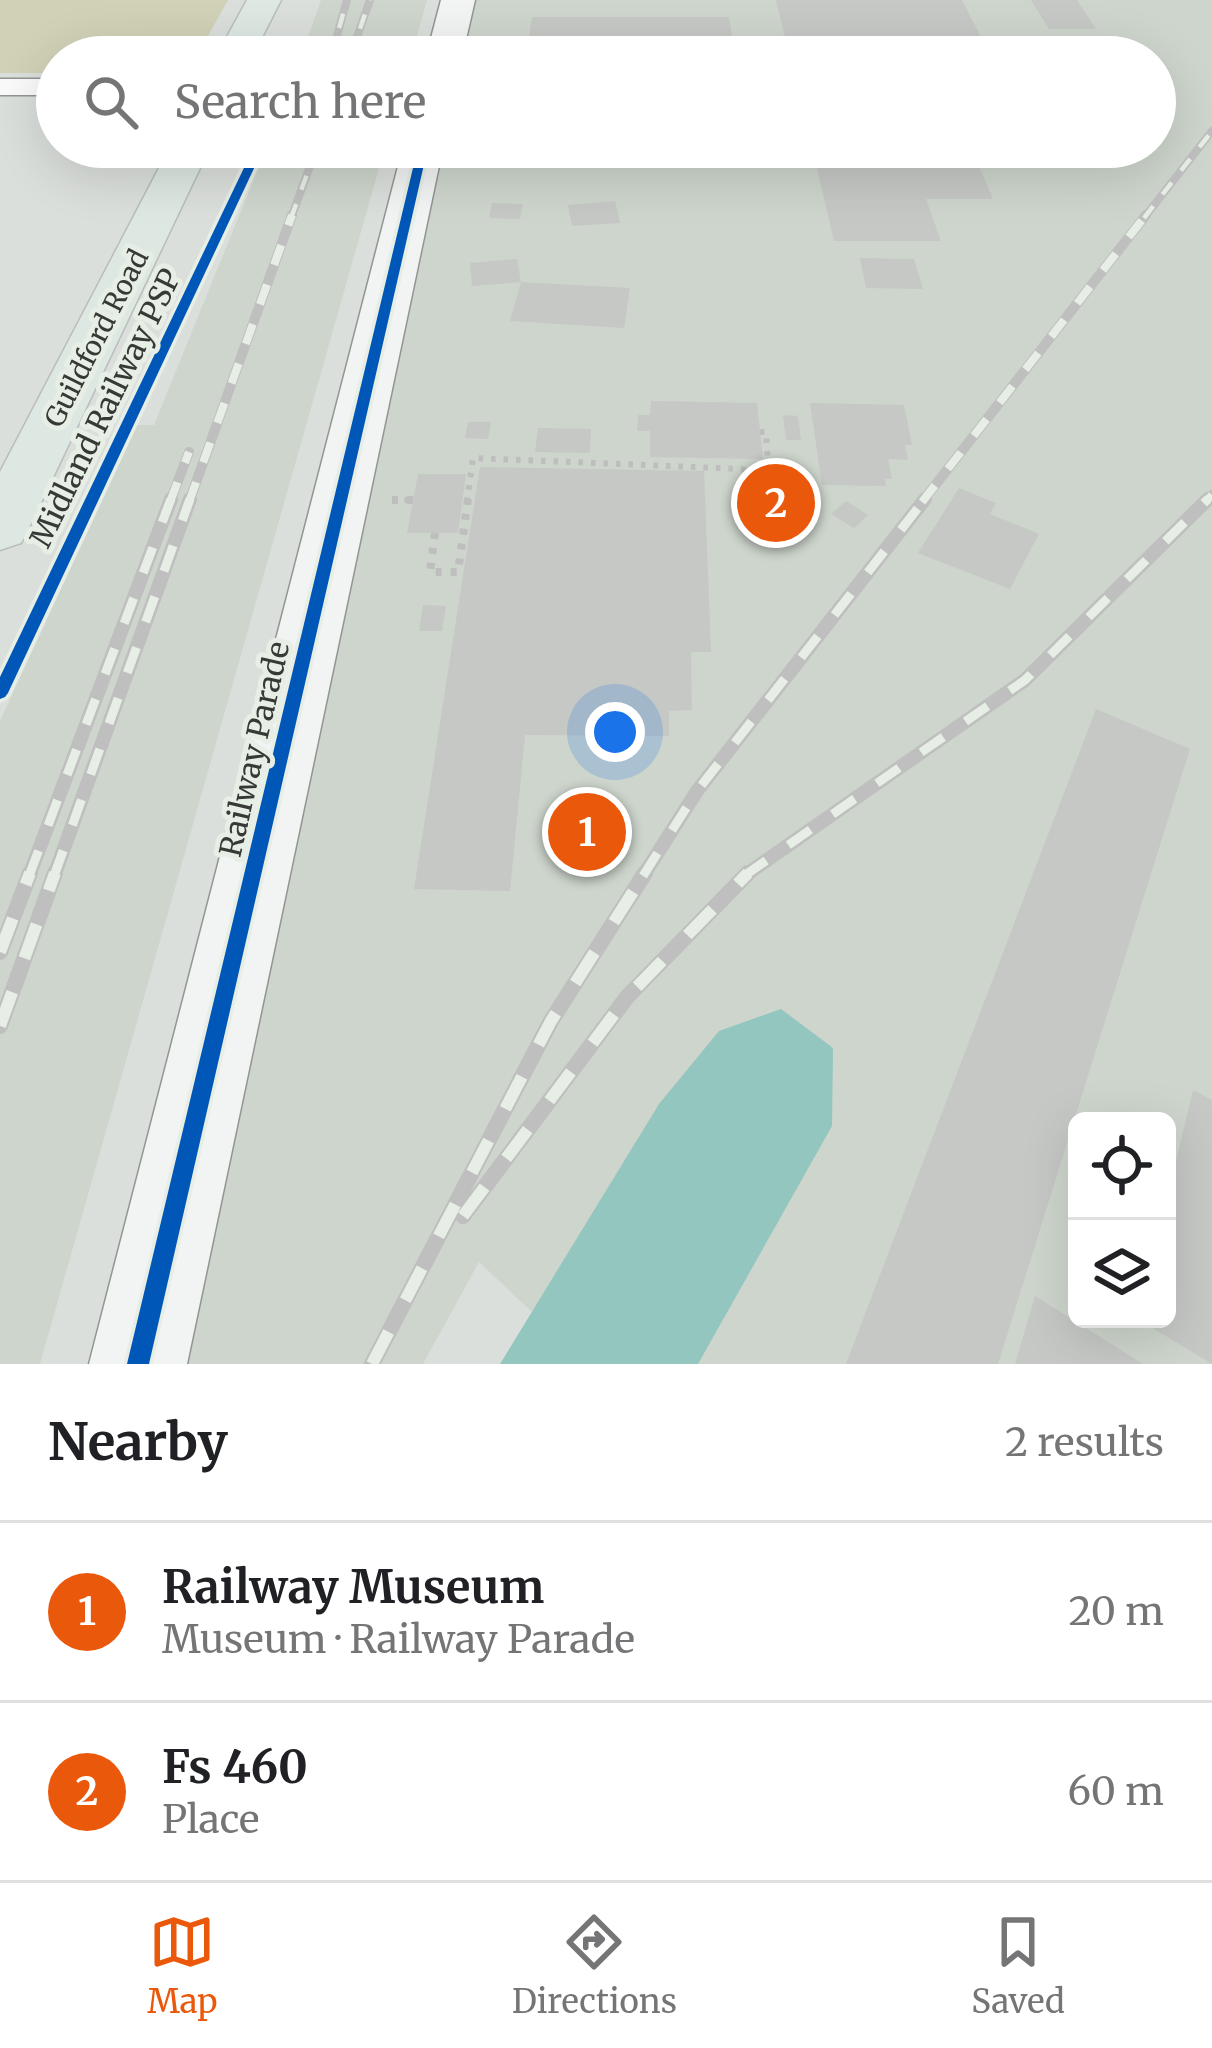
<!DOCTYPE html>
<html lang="en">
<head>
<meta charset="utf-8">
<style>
	:root { --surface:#fff; --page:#f6f6f6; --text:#202124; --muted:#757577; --line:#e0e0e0; --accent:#ea580c }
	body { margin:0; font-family:Merriweather,serif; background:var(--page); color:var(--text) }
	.controls { position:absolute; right:36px; bottom:36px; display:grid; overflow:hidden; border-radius:18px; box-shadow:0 12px 48px #0002 }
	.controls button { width:108px; height:108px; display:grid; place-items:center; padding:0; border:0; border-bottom:3px solid var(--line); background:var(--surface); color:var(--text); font:60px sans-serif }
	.you { position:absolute; left:615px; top:732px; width:42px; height:42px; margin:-30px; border:9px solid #fff; border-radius:50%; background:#1a73e8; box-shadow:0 0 0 18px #1a73e833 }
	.badge { display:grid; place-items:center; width:78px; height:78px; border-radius:50%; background:var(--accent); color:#fff; font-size:39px; font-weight:700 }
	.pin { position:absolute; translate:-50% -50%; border:6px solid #fff; box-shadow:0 3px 12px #0006 }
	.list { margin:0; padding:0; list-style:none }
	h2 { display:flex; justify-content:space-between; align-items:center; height:156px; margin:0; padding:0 48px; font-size:51px }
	h2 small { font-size:39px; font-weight:400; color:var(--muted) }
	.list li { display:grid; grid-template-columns:78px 1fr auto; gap:36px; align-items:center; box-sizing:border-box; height:180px; padding:0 48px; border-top:3px solid var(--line) }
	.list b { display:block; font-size:45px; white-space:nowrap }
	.list p { margin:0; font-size:39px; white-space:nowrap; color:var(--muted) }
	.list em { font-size:39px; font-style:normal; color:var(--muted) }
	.icon { flex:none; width:66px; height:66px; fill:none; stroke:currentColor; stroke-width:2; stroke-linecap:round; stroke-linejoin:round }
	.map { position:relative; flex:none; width:1212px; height:1364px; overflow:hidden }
	.search { position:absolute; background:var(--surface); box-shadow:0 12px 48px #0002; left:36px; right:36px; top:36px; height:132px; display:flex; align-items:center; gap:30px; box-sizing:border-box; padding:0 42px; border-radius:66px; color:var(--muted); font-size:45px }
	.sheet { height:516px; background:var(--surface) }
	nav { display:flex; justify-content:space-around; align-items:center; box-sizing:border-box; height:168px; border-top:3px solid var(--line); background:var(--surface); font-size:33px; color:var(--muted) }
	nav a { display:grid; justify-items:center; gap:6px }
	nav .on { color:var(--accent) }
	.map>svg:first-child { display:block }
	.built { fill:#cdd5cc; fill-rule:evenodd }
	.green { fill:#d1d1b7 }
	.water { fill:#92c6be }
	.building { fill:#c6c8c5 }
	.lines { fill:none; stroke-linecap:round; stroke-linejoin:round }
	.street-casing { stroke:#929592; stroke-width:3 }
	.secondary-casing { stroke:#929592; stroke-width:3 }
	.highway-casing { stroke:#bbbdbb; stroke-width:3 }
	.path-far1 { stroke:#bdbebd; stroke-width:6; stroke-dasharray:4.5 8; stroke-linecap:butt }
	.path { stroke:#bdbebd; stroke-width:8; stroke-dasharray:6 9; stroke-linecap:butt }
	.street { fill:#fafafa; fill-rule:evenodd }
	.secondary { fill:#f1f4f3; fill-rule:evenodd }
	.highway { fill:#dde8e2; fill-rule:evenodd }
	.rail-far3-casing { stroke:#bebfbe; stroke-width:8 }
	.rail-far2-casing { stroke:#bebfbe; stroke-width:10 }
	.rail-far1-casing { stroke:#bebfbe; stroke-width:14 }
	.rail-casing { stroke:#bebfbe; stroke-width:16 }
	.rail-far3 { stroke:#e7eee6; stroke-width:4.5; stroke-dasharray:15; stroke-linecap:butt }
	.rail-far2 { stroke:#e7eee6; stroke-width:8; stroke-dasharray:21; stroke-linecap:butt }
	.rail-far1 { stroke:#e7eee6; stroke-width:9; stroke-dasharray:27; stroke-linecap:butt }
	.rail { stroke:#e7eee6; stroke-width:12; stroke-dasharray:36; stroke-linecap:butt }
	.cycleway-casing { stroke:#e7eee6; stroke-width:7 }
	.cycleway { fill:#0057b8; fill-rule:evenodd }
	.labels { text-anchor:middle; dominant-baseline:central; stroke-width:10; stroke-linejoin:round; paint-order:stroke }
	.far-street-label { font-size:27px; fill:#363936; stroke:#e7eee6 }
	.street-label { font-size:30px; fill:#363936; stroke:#e7eee6 }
</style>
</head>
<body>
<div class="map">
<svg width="1212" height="1364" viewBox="0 0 1212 1364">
	<rect width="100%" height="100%" fill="#dbdfdb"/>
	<path class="built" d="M321,0h106l-16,57h-110z
		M473,0h739v1364h-625l-108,-102 -56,102h-265l281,-1217h716v-90h-695zM1077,1121h90v198h-90z
		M267,147h118l-345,1217h-40v-643l137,-296h17z"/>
	<path class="green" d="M0,0h228l-32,57h-139v16h-57z"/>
	<path class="water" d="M781,1009l52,39 -1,78 -134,238h-198l159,-260 60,-73z"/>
	<path class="building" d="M776,0h186l29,57h-201z
		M1031,0h46l19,29h-47z
		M532,17h197l6,40h-209z
		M392,36h21l-6,21h-22z
		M1062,39l20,18h-38l-16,-15z
		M812,147h159l22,52h-67l15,42h-107z
		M615,201l5,22 -48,3 -4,-21z
		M492,203l31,1 -3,15 -31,-1z
		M860,258l54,1 9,30 -57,-1z
		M517,259l4,23 -49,4 -2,-23z
		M521,282l109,6 -6,40 -114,-7z
		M651,401l106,2 6,56 -113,-2v-26h-13l1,-16h12z
		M810,403l94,2 8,40h-7l3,15 -20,-1 4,20h-7l1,7 -64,-1z
		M783,415l15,1 3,24h-15z
		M468,422h23l-3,17 -23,-1z
		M538,428l53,1 -1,24 -55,-1z
		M480,467l224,4 7,181h-20l1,58 -23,1v25l-144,-1 -15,156 -96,-2z
		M418,474h48l-8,59h-51z
		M959,488l37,15 -6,11 49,20 -29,55 -92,-36z
		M846,501l22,14 -14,13 -23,-14z
		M423,605l23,1 -4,25h-23z
		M1096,709l94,40 -192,615h-152z
		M1193,1090l19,10v264l-74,-45h29v-120z
		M1035,1296l108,68h-128z"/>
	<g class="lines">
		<defs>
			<path id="street" d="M0,79h57v16h-57z"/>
			<path id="secondary" d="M441,0h34l-13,57h-36z
				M403,147h40l-256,1217h-98z"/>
			<path id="highway" d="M247,0h34l-29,57h-36z
				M170,147h40l-181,381 -8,15 -21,7v-78z"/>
		</defs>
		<use href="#street" class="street-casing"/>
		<use href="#secondary" class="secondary-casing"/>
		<use href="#highway" class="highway-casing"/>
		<path class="path-far1" d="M760,432h6l3,47
			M392,500h22
			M467,502l6,-44 269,11 71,26"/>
		<path class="path" d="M392,500h22
			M435,533l-5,39h28l10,-73"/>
		<use href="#street" class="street"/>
		<use href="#secondary" class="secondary"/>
		<use href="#highway" class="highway"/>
		<defs>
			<path id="rail-far3" d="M331,57l16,-57
				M350,57l20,-57
				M291,218l26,-71
				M1144,218l68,-87"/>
			<path id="rail-far2" d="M170,502l19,-50
				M189,502l103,-287
				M922,502l224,-287
				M1205,502l7,-7"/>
			<path id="rail-far1" d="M29,876l142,-377
				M54,876l136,-377
				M643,876l54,-85 228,-292
				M744,876l281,-196 183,-181"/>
			<path id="rail" d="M0,952l30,-79
				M0,1026l55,-153
				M463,1216l164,-219 121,-124
				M372,1364l179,-343 94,-148"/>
		</defs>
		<use href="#rail-far3" class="rail-far3-casing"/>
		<use href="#rail-far2" class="rail-far2-casing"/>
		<use href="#rail-far1" class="rail-far1-casing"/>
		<use href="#rail" class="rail-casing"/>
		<use href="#rail-far3" class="rail-far3"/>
		<use href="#rail-far2" class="rail-far2"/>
		<use href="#rail-far1" class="rail-far1"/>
		<use href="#rail" class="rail"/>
		<defs>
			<path id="cycleway" d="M254,147h10l-256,546 -3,4 -5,2v-22z
				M418,147h10l-279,1217h-22z"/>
		</defs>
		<use href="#cycleway" class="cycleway-casing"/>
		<use href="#cycleway" class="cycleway"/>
	</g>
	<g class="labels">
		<g class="far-street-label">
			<text transform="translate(96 338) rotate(-63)">Guildford Road</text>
		</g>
		<g class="street-label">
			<text transform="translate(105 408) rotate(-64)">Midland Railway PSP</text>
			<text transform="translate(254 749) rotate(-77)">Railway Parade</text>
		</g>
	</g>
</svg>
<div class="controls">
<button><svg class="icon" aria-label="locate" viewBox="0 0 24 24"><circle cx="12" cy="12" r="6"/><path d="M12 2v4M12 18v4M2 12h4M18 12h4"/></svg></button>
<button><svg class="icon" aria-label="layers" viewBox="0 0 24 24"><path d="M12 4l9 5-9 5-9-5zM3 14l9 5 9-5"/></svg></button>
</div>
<div class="you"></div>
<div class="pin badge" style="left:587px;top:832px">1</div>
<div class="pin badge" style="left:776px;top:503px">2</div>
<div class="search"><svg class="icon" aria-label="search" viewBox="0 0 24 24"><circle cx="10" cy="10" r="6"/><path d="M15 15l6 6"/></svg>Search here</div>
</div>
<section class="sheet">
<h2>Nearby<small>2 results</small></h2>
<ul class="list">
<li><span class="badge">1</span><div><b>Railway Museum</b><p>Museum · Railway Parade</p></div><em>20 m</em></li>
<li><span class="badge">2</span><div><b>Fs 460</b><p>Place</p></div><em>60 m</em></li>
</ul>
</section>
<nav>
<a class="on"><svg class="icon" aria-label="map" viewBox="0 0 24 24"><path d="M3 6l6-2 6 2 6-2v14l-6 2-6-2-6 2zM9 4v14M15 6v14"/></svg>Map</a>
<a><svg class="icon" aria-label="directions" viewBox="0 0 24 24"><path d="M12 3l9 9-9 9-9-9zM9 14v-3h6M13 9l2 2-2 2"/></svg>Directions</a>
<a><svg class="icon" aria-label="saved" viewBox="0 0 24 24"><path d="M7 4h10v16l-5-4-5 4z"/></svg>Saved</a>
</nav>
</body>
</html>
